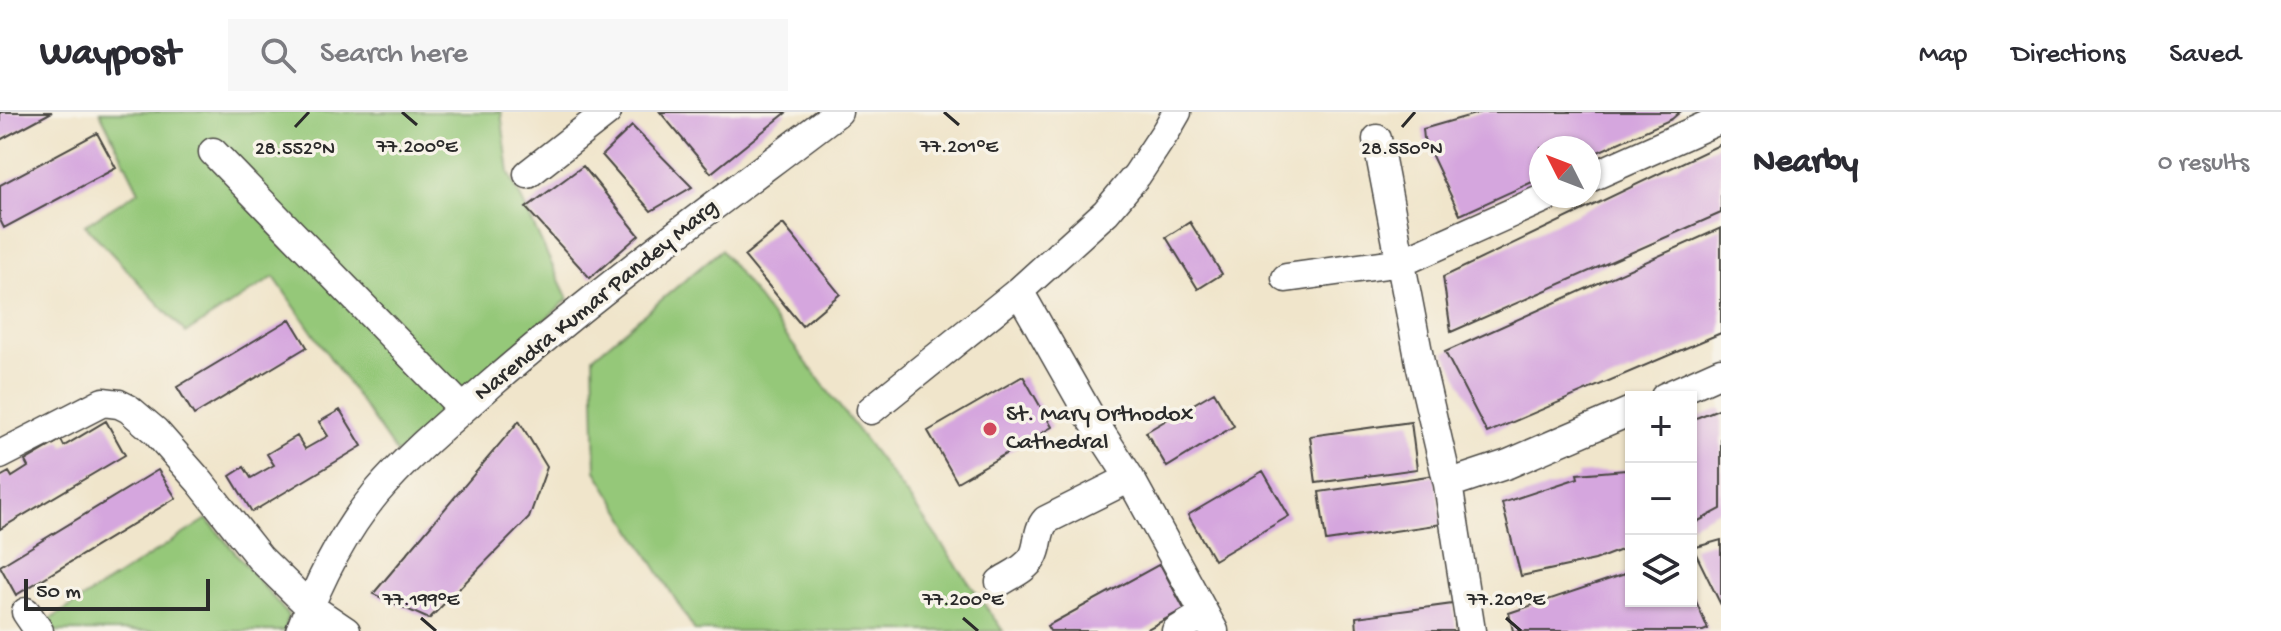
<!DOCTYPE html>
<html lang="en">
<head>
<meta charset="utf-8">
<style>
	:root { --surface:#fff; --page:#f7f7f7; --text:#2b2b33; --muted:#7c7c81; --line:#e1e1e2 }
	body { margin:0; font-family:"Gochi Hand",sans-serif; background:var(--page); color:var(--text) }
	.controls { position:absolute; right:24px; bottom:24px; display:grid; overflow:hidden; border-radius:0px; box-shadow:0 2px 6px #0004 }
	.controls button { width:72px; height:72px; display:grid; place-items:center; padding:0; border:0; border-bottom:2px solid var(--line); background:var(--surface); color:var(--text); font:40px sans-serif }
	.compass { position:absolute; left:1529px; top:24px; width:72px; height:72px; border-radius:50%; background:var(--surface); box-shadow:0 2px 6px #0004; rotate:312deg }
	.scale { position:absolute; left:24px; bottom:20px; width:186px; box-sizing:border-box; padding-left:8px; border:4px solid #2b2b2b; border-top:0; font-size:22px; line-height:28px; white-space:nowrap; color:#2b2b2b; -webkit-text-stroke:6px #f7f3e8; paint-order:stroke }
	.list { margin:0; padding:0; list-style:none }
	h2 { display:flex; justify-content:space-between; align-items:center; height:104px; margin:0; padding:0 32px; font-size:34px }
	h2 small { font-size:26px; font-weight:400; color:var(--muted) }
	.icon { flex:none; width:44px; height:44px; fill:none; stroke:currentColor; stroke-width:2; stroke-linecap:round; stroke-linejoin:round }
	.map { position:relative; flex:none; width:1721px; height:519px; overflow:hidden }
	header { display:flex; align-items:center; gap:48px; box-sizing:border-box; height:112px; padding:0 40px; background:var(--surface); border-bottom:2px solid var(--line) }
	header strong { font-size:38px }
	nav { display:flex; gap:44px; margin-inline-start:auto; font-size:28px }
	.search { width:560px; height:72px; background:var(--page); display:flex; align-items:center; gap:20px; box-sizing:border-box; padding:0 28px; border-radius:0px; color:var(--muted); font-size:30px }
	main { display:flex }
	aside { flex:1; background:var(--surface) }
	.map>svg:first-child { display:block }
	.green { fill:#95c879; stroke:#607a52; stroke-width:2 }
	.building { fill:#d5a6de }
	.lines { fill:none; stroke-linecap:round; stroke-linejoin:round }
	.street-casing { stroke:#494743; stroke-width:31 }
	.street { stroke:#fff; stroke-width:28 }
	.ticks { fill:none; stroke:#2b2b2b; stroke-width:3 }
	.poi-dot { fill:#d1495b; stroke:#f7f3e8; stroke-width:3 }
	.labels { text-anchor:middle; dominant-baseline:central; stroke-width:7; stroke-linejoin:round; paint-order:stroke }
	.street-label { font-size:24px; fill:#2b2b2b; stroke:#f7f3e8 }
	.poi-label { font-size:24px; fill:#2b2b2b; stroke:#f7f3e8; text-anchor:start }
	.ticks-label { font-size:20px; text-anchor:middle; fill:#2b2b2b; stroke:#f7f3e8; stroke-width:7; stroke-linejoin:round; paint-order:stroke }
</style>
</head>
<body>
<header>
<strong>Waypost</strong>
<div class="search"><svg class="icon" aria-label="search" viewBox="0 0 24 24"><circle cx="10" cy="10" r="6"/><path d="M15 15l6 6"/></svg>Search here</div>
<nav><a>Map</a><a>Directions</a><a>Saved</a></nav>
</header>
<main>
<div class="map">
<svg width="1721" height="519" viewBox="0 0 1721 519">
	<rect width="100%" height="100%" fill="#f7f3e8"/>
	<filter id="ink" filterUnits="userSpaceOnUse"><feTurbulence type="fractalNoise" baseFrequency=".0125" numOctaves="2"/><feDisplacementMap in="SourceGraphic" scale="16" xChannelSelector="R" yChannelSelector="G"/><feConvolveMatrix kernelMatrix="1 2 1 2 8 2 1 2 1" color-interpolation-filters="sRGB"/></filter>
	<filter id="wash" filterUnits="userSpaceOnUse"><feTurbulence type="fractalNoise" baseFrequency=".006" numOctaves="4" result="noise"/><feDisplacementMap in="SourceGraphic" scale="32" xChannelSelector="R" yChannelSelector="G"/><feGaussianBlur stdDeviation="1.8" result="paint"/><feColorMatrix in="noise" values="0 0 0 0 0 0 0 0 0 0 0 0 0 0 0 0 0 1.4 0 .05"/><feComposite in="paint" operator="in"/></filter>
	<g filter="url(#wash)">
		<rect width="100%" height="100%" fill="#f0e5cb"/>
		<path class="green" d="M100,0h401l8,61 59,126 -171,155 -123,-177 -88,56 -101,-108 54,-34z
			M721,138l191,252 91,129h-308l-99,-160 -3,-114z
			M207,407l81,96 -3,16h-253z"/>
		<g id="blocks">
			<path class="building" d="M0,0h52l-52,28z
				M660,0h127l-76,61z
				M1482,0h198l-8,7 -83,37v-8h-48v30l-81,37 -36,-76 -1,-10z
				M632,14l60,61 -41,24 -49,-56z
				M97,21l19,35 -112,60 -4,-8v-35z
				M1721,32v69l-270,119 -8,-55z
				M583,54l56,69 -49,43 -64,-70z
				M1190,110l32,52 -24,15 -32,-52z
				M783,112l57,70 -38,32 -58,-70z
				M1721,116v105l-234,100 -42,-81z
				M290,207l17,28 -113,68 -17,-28z
				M1023,264l29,51 -95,55 -29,-51z
				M1214,280l20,34 -67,41 -21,-35z
				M1721,296v101l-30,16v-105z
				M340,298l22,36 -110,66 -22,-36 14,-9 7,11 23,-13 -7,-11 30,-18 8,13 23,-13 -9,-14z
				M106,309l19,34 -125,74v-52l9,-5 3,5 16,-10 -3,-6 36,-21 3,6z
				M519,309l28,46 -18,51 -100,101 -56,-25z
				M1411,310l6,47 -101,14 -6,-47z
				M158,358l18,28 -160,97 -16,-29z
				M1626,358l5,18v58l-36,14 -74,16 -19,-73 76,-25 -1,-4z
				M1263,359l26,45 -75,44 -26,-45z
				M1435,363l7,49 -116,17 -7,-49z
				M1721,428v65l-28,-57z
				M1160,452l24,45 -40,22h-94l-3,-5z
				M1631,460v29h60v-11l17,39 -5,2h-190l-4,-18z
				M1453,492l3,27h-99l-1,-14z"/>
		</g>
	</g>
	<g filter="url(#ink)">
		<use href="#blocks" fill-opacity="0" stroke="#494743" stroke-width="2"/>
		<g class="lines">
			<defs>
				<path id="street" d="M1377,27l44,229 27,116 23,147
					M213,40l250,257
					M528,62l79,-62
					M1589,66l132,-59
					M1286,166l116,-16 147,-66
					M1019,179l72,127 39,60 84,153
					M1665,285l56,-25
					M871,298l148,-119 87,-79 31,-37 29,-44 11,-19
					M0,343l103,-53 16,2 10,5 26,22 45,51 60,76 49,48 37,25
					M1448,372l60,-20 123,-53
					M1000,470c11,-7 26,-13 33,-25 7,-12 3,-26 13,-37l84,-42
					M26,500l13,19
					M300,519c18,-48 43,-98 76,-138 34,-40 75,-73 114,-108 111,-97 231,-184 348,-273
					M1176,519l28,-17"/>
			</defs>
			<use href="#street" class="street-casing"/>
			<use href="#street" class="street"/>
		</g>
	</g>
	<path class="ticks" d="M402,0l15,13M944,0l15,13M295,15l14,-15M1402,15l13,-15M421,506l15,13M963,506l15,13M1506,506l15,13"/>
	<circle class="poi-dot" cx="990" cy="317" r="8"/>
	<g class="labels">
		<g class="street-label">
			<text transform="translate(597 189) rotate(-39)">Narendra Kumar Pandey Marg</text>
		</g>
		<g class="poi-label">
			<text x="1006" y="303">St. Mary Orthodox<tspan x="1006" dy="28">Cathedral</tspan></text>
		</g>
	</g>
	<g class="ticks-label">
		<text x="417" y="40">77.200°E</text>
		<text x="959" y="40">77.201°E</text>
		<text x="295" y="42">28.552°N</text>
		<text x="1402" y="42">28.550°N</text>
		<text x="421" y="493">77.199°E</text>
		<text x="963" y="493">77.200°E</text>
		<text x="1506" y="493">77.201°E</text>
	</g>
</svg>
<div class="controls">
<button>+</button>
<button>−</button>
<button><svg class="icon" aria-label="layers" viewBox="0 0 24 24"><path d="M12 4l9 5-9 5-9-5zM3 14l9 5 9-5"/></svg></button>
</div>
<svg class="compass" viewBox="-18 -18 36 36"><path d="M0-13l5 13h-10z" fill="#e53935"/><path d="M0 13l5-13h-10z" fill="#7c7c81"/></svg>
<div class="scale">50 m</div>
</div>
<aside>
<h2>Nearby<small>0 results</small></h2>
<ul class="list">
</ul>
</aside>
</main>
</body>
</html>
